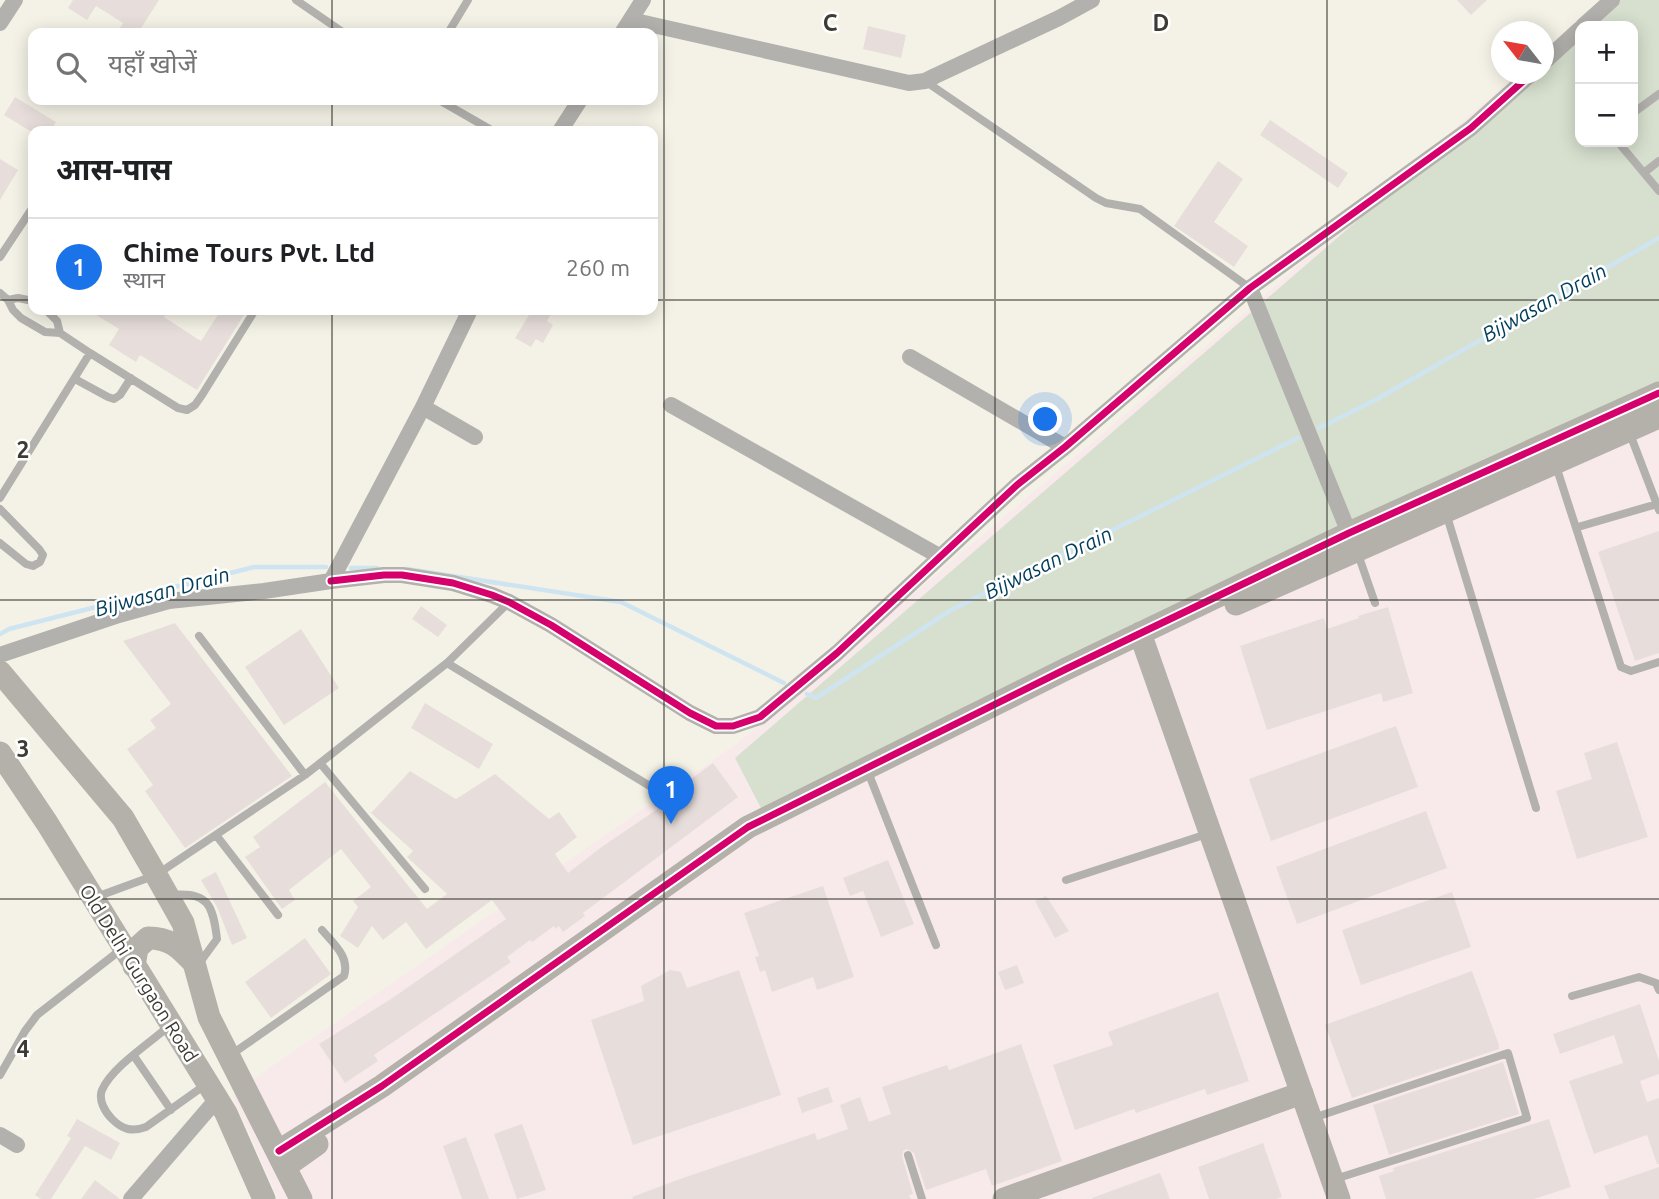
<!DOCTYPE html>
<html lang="hi">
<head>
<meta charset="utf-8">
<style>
	:root { --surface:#fff; --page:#f2f2f2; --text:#202124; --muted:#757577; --line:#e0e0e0; --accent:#1a73e8 }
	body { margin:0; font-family:Ubuntu,"Noto Sans Devanagari",sans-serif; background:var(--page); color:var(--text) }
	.controls { position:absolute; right:21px; top:21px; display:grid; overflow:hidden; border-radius:14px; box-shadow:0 4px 18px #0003 }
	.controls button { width:63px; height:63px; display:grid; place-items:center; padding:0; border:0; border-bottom:2px solid var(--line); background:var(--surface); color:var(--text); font:35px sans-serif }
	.compass { position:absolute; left:1491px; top:21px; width:63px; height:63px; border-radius:50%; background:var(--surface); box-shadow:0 4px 18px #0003; rotate:301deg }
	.you { position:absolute; left:1046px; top:420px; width:24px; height:24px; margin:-18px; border:5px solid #fff; border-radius:50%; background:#1a73e8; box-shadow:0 0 0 10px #1a73e833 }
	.badge { display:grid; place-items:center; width:46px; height:46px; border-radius:50%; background:var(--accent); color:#fff; font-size:23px; font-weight:700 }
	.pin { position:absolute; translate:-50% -58px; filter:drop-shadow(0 2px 4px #0008) }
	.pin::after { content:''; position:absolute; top:37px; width:24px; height:21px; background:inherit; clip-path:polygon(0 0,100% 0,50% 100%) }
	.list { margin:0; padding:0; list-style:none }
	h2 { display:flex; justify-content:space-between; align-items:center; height:91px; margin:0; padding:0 28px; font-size:30px }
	h2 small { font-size:23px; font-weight:400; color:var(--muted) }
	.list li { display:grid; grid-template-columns:46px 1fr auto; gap:21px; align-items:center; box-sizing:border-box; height:98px; padding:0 28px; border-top:2px solid var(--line) }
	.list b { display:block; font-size:26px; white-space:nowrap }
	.list p { margin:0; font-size:23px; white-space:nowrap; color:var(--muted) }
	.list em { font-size:23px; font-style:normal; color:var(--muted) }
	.icon { flex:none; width:38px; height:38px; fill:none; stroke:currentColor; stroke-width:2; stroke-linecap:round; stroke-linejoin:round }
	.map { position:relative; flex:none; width:1659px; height:1199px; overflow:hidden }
	.search { position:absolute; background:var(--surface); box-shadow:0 4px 18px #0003; left:28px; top:28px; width:630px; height:77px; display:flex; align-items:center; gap:18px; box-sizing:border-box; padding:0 24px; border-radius:14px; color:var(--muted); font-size:26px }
	.panel { position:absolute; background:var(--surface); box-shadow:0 4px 18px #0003; left:28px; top:126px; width:630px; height:189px; border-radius:14px }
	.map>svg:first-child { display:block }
	.industrial { fill:#f8eaea; fill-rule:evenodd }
	.green { fill:#d7e0cf }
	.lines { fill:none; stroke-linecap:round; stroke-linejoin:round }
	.stream { stroke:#cee4f0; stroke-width:4.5 }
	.building { fill:#e7dedb }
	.lane { stroke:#b3b1ad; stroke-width:8 }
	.street { stroke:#b3b1ad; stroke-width:16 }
	.secondary { stroke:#b3b1aa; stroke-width:23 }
	.cycleway-casing { stroke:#fff; stroke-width:11 }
	.cycleway { stroke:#d6006c; stroke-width:7 }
	.grid { fill:none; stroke:#3d3b33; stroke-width:2; stroke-opacity:0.55 }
	.labels { text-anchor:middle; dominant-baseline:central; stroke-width:5; stroke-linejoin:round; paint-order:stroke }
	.street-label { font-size:19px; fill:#3d3b33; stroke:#fff }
	.water-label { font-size:21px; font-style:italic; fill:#003d5b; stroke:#fff }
	.grid-label { font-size:23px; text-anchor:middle; font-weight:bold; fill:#3d3b33; stroke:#fff; stroke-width:5; stroke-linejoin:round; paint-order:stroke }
</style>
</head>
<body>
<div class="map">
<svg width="1659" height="1199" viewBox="0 0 1659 1199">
	<rect width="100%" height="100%" fill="#f4f2e6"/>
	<path class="industrial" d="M1601,0h58v1199h-1381l-46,-105 503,-349 492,-417 290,-254h27v-24zM1580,26h53v116h-53z"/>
	<path class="green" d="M1612,0h47v399l-682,301 -214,112 -28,-54 792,-684h17v-15l36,-31v114h53v-116h-51z"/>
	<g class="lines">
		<path class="stream" d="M1319,428l60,-30 280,-160
			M351,568h26
			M407,569l214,33 163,81
			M0,634l9,-5 245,-62h72
			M807,694l9,4 135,-88 347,-172"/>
	</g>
	<path class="building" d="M73,0h86l-21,33h-21l6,-10 -27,-17 -9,14 -19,-12z
		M1457,0h30l-16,15z
		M868,26l38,9 -5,23 -38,-9z
		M15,97l41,25 -6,9h-20l-26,-16z
		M1270,120l78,53 -10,15 -78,-53z
		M0,159l18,11 -18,30z
		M1218,161l25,18 -29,43 34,24 -14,21 -60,-41z
		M88,310h81l-5,7 37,24 20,-31h26l-50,80 -57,-35 -4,7 -27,-17 10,-16z
		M532,310h12l7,4 -4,7 6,4 -10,18 -7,-4 -5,8 -16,-9z
		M1659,531v122l-24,8 -37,-109z
		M421,606l26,19 -9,12 -26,-18z
		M1388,607l25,86 -30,9 -2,-9 -114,37 -27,-84 84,-28 3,11 32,-11 -1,-2z
		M175,623l117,153 -107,72 -40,-57 8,-6 -26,-36 29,-21 -6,-8 21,-16 -48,-63z
		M301,629l38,59 -55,37 -39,-58z
		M425,703l68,41 -14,25 -68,-41z
		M1396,726l22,61 -147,54 -22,-62z
		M1617,742l31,95 -71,22 -21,-68 36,-12 -8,-26z
		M713,763l25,34 -155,116 2,3 -22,16 -4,-6 -4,3 -1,-3 -22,16 -2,-2 -23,17 4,5 -137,93 4,6 -33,22 -26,-39 72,-45 115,-80 -14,-19 -66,49 -20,-27 -23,18 -11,-14 -14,22 -18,-12 18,-29 -5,-6 18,-14 -30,-38 -52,41 6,10 -13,9 -37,-52 15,-10 -7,-10 72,-55 102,127 20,-15 -40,-37 6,-6 -42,-38 39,-42 46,28 39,-25 54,45 10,-7 18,25 -22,17 13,19 35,-27 84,-57 -3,-5z
		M1426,811l21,57 -150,56 -21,-57z
		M888,860l26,64 -33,13 -18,-46 -13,5 -7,-18z
		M216,872l31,66 -15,7 -15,-38 -16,-27z
		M823,886l31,91 -37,13 -4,-13 -41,15 -7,-22 -5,2 -5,-15 4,-1 -15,-43z
		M1452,892l19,55 -110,38 -19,-55z
		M1046,896l23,35 -14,7 -20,-37z
		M305,938l26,36 -60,44 -26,-36z
		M1017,965l7,18 -19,7 -7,-18z
		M670,970l11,2 6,16 52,-18 42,125 -148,50 -42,-125 53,-19 -3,-15z
		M1472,971l27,74v4l-147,49 -27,-73z
		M1218,992l31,89 -42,14 -2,-6 -69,24 -2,-4 -59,21 -22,-65 60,-20 -5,-13z
		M1640,1004l19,57v13l-19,7 7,21 12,-4v66h-2l-10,-29 -53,19 -25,-73 54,-18 -9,-28 -54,19 -7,-20z
		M1021,1044l41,117 -70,25 -6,-17 -60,21 -12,-37 -7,-4 -4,2 -1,5 11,38 -4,1 2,4h-278l-1,-2 48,-18 135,-46 2,7 31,-11 -8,-24 20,-8 9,25 22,-8 -9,-27 65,-22 2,5z
		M1503,1062l16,52 -130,41 -16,-50z
		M828,1087l5,15 -31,11 -5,-15z
		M77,1119l43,24 -9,17 -26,-14 -34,53h-10l-6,-4 36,-57 -4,-2z
		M1549,1119l22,68 -37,12h-148l-7,-23 15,-5 -1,-3z
		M522,1124l24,66 -29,9 -23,-65z
		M466,1137l23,62h-27l-19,-53z
		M1263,1143l19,54 -6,2h-67l-11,-32z
		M1659,1167v32h-50l-5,-13z
		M1160,1173l10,26h-78v-1z
		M95,1180l25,19h-39z"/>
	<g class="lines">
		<path class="lane" d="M296,0l48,33
			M448,33l20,-33
			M925,81l171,117 10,5 34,6 110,79
			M439,100l54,31
			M1633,113l26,-19
			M1618,142l41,49
			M1645,172l14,-11
			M0,257l33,-50
			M0,293l8,7 5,10 8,8 24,14 15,1 30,20 -90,145
			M8,300l10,-2 15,3
			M46,310l11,11 3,12
			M90,353l88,55 9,2 8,-5 7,-10 53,-85
			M75,379l33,18 6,2 6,-4 11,-17
			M1630,434l29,76
			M1556,466l65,201 10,4 28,-9
			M0,509l39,40 4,6 -3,7 -7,4 -7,-2 -26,-21
			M1446,513l90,295
			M1578,527l79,-23
			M1358,554l17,49
			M199,636l106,139
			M447,663l211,128
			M320,763l105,126
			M870,777l66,168
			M216,835l62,80
			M1066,880l141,-46
			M171,895c37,-4 42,10 46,44l-19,26
			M96,897l60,-22 149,-100 142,-112 62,-61
			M1572,996l67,-19 17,6 3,7
			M169,1026c-19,17 -57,41 -67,64 -4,10 3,22 10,29 11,11 20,13 34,8l59,-42
			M232,1054l112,-78c6,-19 -10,-32 -22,-46
			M134,1056l37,54
			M0,1075l25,-44 12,-16 86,-67
			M1313,1118l195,-65 19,65 -192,61
			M908,1155l14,44"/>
		<path class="street" d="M631,20l278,63 16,-2 10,-5 124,-58 33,-18
			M0,23l15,-23
			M1583,26l29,-26
			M622,33l21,-33
			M1544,62l36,-33
			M560,131l20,-31
			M1250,288l99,245
			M910,357l155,90
			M671,405l268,151
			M423,407l52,30
			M331,581l53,-6h18l51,8 39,12 17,7 42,23 139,88 26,13h17l27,-9 77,-64 180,-168 48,-38 185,-159 221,-160 60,-54
			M0,655l119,-40 50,-14 95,-10 67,-10 92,-174 47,-97
			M0,1135l17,10
			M131,1199l86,-100"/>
		<path class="secondary" d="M1236,604l423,-187
			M1140,633l199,566
			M0,672l123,146 33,57 27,48 26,94 92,182
			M0,753l47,70 179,290 38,86
			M134,966l3,-18 11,-10c22,0 31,9 45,24
			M279,1151l103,-65 366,-259 318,-158 283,-136 310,-140
			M286,1166l31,-22
			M1004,1199l298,-106"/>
		<defs>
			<path id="cycleway" d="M331,581l53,-6h18l51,8 39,12 17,7 42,23 139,88 26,13h17l27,-9 77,-64 180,-168 48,-38 185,-159 221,-160 60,-54
				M279,1151l103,-65 366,-259 318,-158 283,-136 310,-140"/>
		</defs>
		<use href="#cycleway" class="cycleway-casing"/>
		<use href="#cycleway" class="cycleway"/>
	</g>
	<path class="grid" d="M332,0v33M664,0v1199M995,0v1199M1327,0v1199M332,100v31M0,300h33M653,300h1006M332,310v889M0,600h1659M0,899h1659"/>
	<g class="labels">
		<g class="street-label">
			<text transform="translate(139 973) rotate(58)">Old Delhi Gurgaon Road</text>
		</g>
		<g class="water-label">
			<text transform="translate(1544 302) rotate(-29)">Bijwasan Drain</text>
			<text transform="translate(1048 562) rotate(-26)">Bijwasan Drain</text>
			<text transform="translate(162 591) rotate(-15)">Bijwasan Drain</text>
		</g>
	</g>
	<g class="grid-label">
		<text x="830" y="31">C</text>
		<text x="1161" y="31">D</text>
		<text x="23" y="458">2</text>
		<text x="23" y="757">3</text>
		<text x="23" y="1057">4</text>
	</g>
</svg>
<div class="controls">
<button>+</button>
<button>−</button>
</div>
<svg class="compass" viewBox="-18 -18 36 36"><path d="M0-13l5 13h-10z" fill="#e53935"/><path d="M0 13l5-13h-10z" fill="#757577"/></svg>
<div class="you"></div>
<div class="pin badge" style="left:671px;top:824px">1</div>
<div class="search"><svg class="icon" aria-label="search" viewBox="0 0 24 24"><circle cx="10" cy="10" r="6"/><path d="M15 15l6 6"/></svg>यहाँ खोजें</div>
<section class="panel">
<h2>आस-पास<small></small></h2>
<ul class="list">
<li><span class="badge">1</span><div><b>Chime Tours Pvt. Ltd</b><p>स्थान</p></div><em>260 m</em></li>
</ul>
</section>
</div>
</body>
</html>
